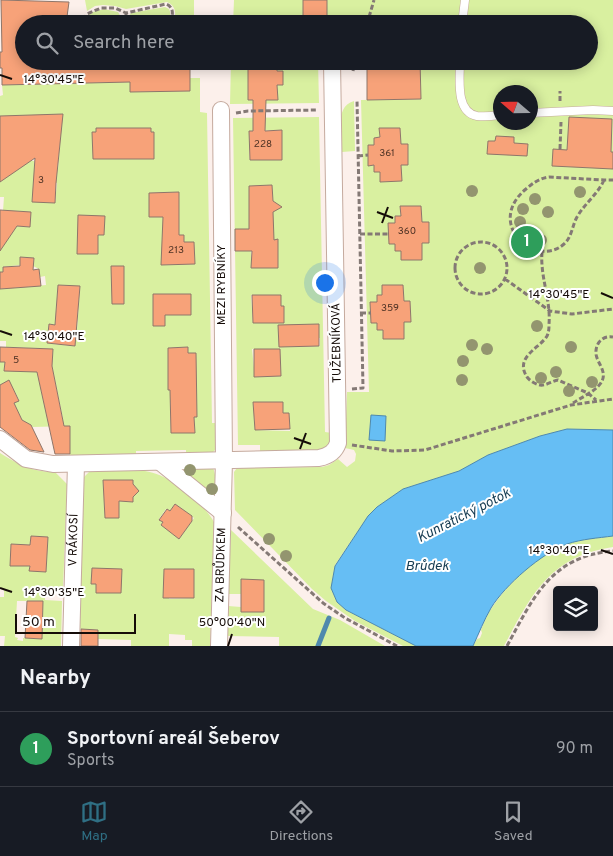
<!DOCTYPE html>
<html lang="en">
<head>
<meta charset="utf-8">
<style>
	:root { --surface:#171b24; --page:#242831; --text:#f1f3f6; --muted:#9ea1a6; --line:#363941; --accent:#2f6f84 }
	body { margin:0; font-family:Overpass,sans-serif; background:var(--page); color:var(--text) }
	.controls { position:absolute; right:15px; bottom:15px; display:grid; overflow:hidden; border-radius:5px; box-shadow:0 2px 12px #0003 }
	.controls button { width:45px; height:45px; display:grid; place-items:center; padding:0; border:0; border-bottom:1px solid var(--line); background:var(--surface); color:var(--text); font:25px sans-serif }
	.compass { position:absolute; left:493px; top:85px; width:45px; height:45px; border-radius:50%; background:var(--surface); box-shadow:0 2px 12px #0003; rotate:290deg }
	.scale { position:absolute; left:15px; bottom:12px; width:121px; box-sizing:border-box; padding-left:5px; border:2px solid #150c08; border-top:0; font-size:14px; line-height:18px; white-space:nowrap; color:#150c08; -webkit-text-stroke:4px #fff; paint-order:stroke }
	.you { position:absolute; left:324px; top:282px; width:18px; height:18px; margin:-12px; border:4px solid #fff; border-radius:50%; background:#1a73e8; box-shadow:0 0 0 8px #1a73e833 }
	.badge { display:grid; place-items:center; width:32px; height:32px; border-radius:50%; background:var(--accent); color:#fff; font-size:16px; font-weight:700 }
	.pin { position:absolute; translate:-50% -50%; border:2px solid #fff; box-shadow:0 1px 5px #0006 }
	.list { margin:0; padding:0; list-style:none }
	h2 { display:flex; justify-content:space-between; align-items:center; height:65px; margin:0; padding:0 20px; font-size:21px }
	h2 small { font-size:16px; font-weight:400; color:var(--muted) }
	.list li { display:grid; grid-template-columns:32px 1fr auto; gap:15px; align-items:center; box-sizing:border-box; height:75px; padding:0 20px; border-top:1px solid var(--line) }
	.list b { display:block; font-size:19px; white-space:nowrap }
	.list p { margin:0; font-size:16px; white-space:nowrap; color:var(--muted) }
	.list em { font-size:16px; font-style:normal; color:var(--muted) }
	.icon { flex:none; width:28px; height:28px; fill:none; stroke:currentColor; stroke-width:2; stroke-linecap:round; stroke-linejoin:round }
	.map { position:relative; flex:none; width:613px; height:646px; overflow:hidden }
	.search { position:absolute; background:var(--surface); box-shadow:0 2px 12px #0003; left:15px; right:15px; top:15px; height:55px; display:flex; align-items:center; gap:12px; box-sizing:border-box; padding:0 18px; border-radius:28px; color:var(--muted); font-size:19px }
	.sheet { height:140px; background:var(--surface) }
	nav { display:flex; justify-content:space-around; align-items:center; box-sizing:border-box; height:70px; border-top:1px solid var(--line); background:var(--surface); font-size:14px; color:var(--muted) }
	nav a { display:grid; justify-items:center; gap:2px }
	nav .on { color:var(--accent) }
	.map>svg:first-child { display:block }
	.green { fill:#d9f0a0; fill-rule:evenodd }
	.water { fill:#66bef4; stroke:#4e89ad }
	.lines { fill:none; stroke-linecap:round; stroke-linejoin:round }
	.stream { stroke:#4e89ad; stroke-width:5 }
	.building { fill:#f7a279; stroke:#8e766a }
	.lane-casing { stroke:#c5aa9e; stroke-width:9 }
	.street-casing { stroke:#c5aa9e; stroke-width:18 }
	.path { stroke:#847975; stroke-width:3; stroke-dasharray:5 2.5; stroke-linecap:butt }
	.lane { stroke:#fff; stroke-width:8 }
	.street { stroke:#fff; stroke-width:16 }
	.tree { fill:#93956f }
	.ticks { fill:none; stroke:#150c08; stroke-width:2 }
	.labels { text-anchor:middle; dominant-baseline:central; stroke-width:4; stroke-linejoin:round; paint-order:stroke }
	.number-label { font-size:10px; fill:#4e3224 }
	.street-label { font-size:12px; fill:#150c08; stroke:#fff }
	.water-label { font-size:14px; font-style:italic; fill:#163c52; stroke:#fff }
	.ticks-label { font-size:12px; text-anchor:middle; fill:#150c08; stroke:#fff; stroke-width:4; stroke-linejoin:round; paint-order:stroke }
</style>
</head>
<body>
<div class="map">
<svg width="613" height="646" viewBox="0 0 613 646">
	<rect width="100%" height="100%" fill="#fcf0eb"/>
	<path class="green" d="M85,0h109v24h-25c9,-6 8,-18 -2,-22l-41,7 -11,-3 -12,-1 -8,1 -8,5z
		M234,0h69v16h23l1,-16h286v430l-46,-1 -27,7 -52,19 -29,16 -56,18 -26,18 -9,9 -33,49 -4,23 6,14 9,8 70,36h-13l-48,-25 -29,-20 -14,-12 -77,-79 -1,-38 3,-4 85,-1 7,-2 9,-6 9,8 8,-6 1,-7 -2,-4 -9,-2 2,-56h22l-8,-292 60,-1 -1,-38h169v-37h-356zM500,92h30v30h-30zM380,128h20l1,16h7v20l-7,1v16l-20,1 -1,-10h-6v-7l-6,1v-21h6v-7l6,-1zM400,206h21l1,16h7v21h-7v17h-20l-1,-9 -6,-7h-6v-21h6v-7h6zM382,285h21l1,16h6l1,21h-7v17h-21v-9l-6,-7h-6l-1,-21h7v-7h5z
		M165,7l4,2c3,6 0,9 -5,11l-33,1 -3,-3 3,-5z
		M104,9l14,3 7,12h-37l-1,-8 6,-4z
		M231,61h17l1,39h28v-39h41l1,42 -89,1z
		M190,78h10v34l7,1 5,310h6l-1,25 -7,7 -24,1v-6h-4l-46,1v5h-66v-30l-37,1 -11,-7 -8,-17 5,-3 -4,-8 -11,-9 -4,2v-23h5l-1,8 32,-5 12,57 15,-3 -11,-53 1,-17 -47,-2v-6h-6v-52l46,-4 -1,-9 -5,1 -1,-8 -6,-3 1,-7 -14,-2v8l-17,2v5h-3v-31l10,-5 6,-10 14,1 1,-15 -28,-1 1,-14h-4v-18l13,-19 21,1v6l24,2 2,-28 -60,-25v-20l3,-1 -1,-10 128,-3 1,10 59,-1zM34,181l23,2 -2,20 -23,-2zM179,192v25h-30v-24zM172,235h11l1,7h10l1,22 -33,1v-26h4zM58,285l22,2 -3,43h6l-1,10h-7l-1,6 -21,-2 1,-10 -6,-1 1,-9 6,1zM153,294l12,21v11h-12zM188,347v6h8v27h-28v-32zM170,402l24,15 1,16h-24z
		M354,101l1,50 -13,1c0,-16 -8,-46 12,-51z
		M319,117l6,315 7,1v7l-8,10 -64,3v-8h-22l-5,-327zM282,130v29l-32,1 -1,-9 3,-10h-3v-10zM272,185l1,16 3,3v6l-27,7v-31zM250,240h28v27l-26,1zM251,295h29l1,11 3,1v7h-3v9h-28zM290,338h30v8l-30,1zM252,349h28l1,27 -26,1zM253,402l30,11h6l1,18 -35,-1z
		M0,453c19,12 33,19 55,19l12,12 -4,105h-18v11l17,1 -1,45h-57l1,-10h-5v-39h4v-8h-4zM31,536l17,1 -2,35 -17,-1 1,-5h-20l1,-22 19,1zM17,601h24l1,37h-19v3l-6,-1 1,-2 -3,-1z
		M213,468c3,6 4,20 0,25h-2l-29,-24z
		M90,471c18,-1 37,-2 55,0 24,3 57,30 69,51l-4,124h-18v-6h-7v-5l-16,-1v12h-38v-6l-33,-1v-9l-20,-1 5,-151zM103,480h30v6l4,7 -4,2v7l-14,-1v17h-14zM175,504l19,14 -15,21 -18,-14 2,-3 -4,-3 7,-10 4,2zM165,569h13l16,5 -1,24 -24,1 -1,-9h-4z
		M231,530l82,79 27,11 45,26h-106v-9l-51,-1v-30l13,1v5h23l-23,-33v15h-13z
		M613,536v11c-63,9 -82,48 -109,99h-31l4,-7 3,-1 2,-5 -1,-3c3,-8 7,-17 12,-24 17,-25 45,-51 74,-62 15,-5 31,-6 46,-8z"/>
	<path class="water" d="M371,415l15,1 -1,25 -16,-1z
		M567,429l46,1v106c-15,2 -31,3 -46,8 -25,9 -62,41 -76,64 -7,12 -12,25 -18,38h-57l-70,-36 -9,-8 -6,-14 4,-22 33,-50 9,-9 26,-18 56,-18 29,-16 52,-19z"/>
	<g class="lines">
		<path class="stream" d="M318,646l11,-28"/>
	</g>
	<path class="building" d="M1,0l68,2 -3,22h-42v37h166v30l-60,1v-10l-128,3v-17h-2v-16h2z
		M303,0h24v16h-24z
		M248,61h29v10h6v14h-6l1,15h-12l-1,31 17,-1v30h-32l-1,-29h4v-31h-5z
		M367,61h53l1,38 -54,1z
		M63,114l-7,69 -1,20 -23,-1 3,-44 -35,24v-66z
		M569,117l43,2 -1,33h2v17l-61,-3 1,-17 14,1z
		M96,128h55v4h3v27h-61l-1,-27h4z
		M379,128h21l1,16h7v21h-7l1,16 -22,1v-10h-6v-7l-6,1v-21h6v-7l6,-1z
		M496,136l18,1v6l14,1 -1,12 -40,-2 1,-13h7z
		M272,185l1,16 9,6 -9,5 1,28 4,-1v29h-27l1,-17h-17v-22h14v-43z
		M179,192v43h5v7h10l1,22 -34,1 2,-48h-14v-24z
		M400,206h21l1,16h7v21h-7v17h-21v-9h-6v-7h-6l-1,-21h7v-7h6z
		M0,210l31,2 -1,15 -13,-1 -17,25z
		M78,215l27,1 -1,19h-6v19h-21z
		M20,257l14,1 -1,12 6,-1 2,17 -41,3v-17h3v-5l17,-1z
		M111,266h13v38h-12z
		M58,285l22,1 -5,60 -28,-3 2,-19 6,1z
		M382,285h21l1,16h6l1,21h-7v17h-21v-9h-6v-7h-6l-1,-21h7v-7h5z
		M153,294h38v21h-26v11h-12z
		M252,295h29v11h3v17h-31z
		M319,324v22l-40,1 -1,-22z
		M0,347l53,2 -1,17 12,60h6v28h-15l-18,-82 -33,-1 1,-9h-5z
		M188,347v6h8l1,64h-3l1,16h-24l-1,-43h-2v-42z
		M254,349h26l1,27 -27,1z
		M9,380l10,21 -5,2 8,17 9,5 13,27 -14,-2 -30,-23v-42z
		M253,402h30v11h6l1,16 -35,1z
		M103,480h30v4l6,7 -6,6v5l-14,-1v17h-14z
		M175,504l17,12v5l-13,18 -18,-14 2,-3 -4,-2 8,-11 3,2z
		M31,536l17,1 -2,35 -17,-1 1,-5h-20l1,-22 19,1z
		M92,568l30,1 -1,24h-25v-9h-5z
		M164,569h30v29h-31z
		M241,579l23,1v32h-23z
		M27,601h16l-1,38 -17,-1z
		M81,629l17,1v16h-17z"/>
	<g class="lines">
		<defs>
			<path id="lane" d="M462,24l3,-24
				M460,61c0,17 -5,51 17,55 8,1 16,0 23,-1
				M530,113l63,-3 20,1"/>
			<g id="street">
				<path d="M0,439l26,20 27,5 266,-6c10,-2 16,-6 19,-15l-6,-382"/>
				<path d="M160,462l63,51"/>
				<path id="s1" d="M71,646l5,-182"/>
				<path id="s2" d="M219,646l5,-186 -3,-350"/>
			</g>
		</defs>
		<use href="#lane" class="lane-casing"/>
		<use href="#street" class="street-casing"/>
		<path class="path" d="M126,13v6l5,5
			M67,19l17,1 1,4
			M84,20l3,-6 14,-6h14l11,5 40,-9c6,2 8,9 5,14 -8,8 -23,5 -35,6
			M367,24l7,-24
			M353,71l2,-10
			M560,101v-10
			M236,113l12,-2 69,-1
			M560,149l1,-27
			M358,156l10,-1
			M604,180c-6,14 -19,23 -27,37 -5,9 -5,20 -13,27 -28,25 -80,-20 -38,-55 7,-6 14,-11 23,-12l55,3h9
			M360,234h29
			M455 268a26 26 0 1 1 52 0a26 26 0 1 1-52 0Z
			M542,252c-2,25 9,48 7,72 0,4 0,8 -2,12 -7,12 -33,21 -20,41 3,4 8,7 13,8 6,1 12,-4 18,-5l30,13 8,7
			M505,279l45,32 22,3 41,-5
			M361,313h10
			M352,389l11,-1 -6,-288
			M573,403c9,-6 25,-13 29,-22 5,-10 -5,-18 -6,-27 -1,-11 7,-19 17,-17
			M352,445l40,6 33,-1 146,-45 42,-6
			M238,527l85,76 22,15 52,28
			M507,646c26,-48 44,-90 106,-95"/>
		<use href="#lane" class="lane"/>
		<use href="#street" class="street"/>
	</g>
	<g class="tree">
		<circle cx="472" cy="191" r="6"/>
		<circle cx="580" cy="192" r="6"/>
		<circle cx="535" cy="199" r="6"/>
		<circle cx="523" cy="209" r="6"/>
		<circle cx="548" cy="212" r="6"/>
		<circle cx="520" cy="222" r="6"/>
		<circle cx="529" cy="235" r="6"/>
		<circle cx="541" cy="240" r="6"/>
		<circle cx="480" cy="268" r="6"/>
		<circle cx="537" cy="326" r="6"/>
		<circle cx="472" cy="345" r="6"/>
		<circle cx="571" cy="347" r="6"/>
		<circle cx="487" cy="349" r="6"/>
		<circle cx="463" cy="361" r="6"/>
		<circle cx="556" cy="372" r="6"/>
		<circle cx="541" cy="378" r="6"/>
		<circle cx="462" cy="380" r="6"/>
		<circle cx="592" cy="382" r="6"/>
		<circle cx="569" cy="391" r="6"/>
		<circle cx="190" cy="470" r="6"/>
		<circle cx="212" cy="489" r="6"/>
		<circle cx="269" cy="539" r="6"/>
		<circle cx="286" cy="556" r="6"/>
	</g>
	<path class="ticks" d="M0,75l12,4M377,212l16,6M382,223l6,-16M601,293l12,5M0,331l12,4M294,438l17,6M300,449l6,-16M601,550l12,4M0,588l12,4M228,646l4,-12"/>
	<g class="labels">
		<g class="number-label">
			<text x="263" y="144">228</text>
			<text x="387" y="153">361</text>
			<text x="41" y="180">3</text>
			<text x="407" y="231">360</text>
			<text x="176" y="250">213</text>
			<text x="390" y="308">359</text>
			<text x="16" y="360">5</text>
		</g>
		<g class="street-label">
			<text transform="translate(222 285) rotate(-90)">MEZI RYBNÍKY</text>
			<text transform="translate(337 343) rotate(-91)">TUŽEBNÍKOVÁ</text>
			<text stroke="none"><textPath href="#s1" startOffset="106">V RÁKOSÍ</textPath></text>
			<text stroke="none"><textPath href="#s2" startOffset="81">ZA BRŮDKEM</textPath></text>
		</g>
		<g class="water-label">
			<text transform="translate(464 516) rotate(-27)">Kunratický potok</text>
			<text x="427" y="566">Brůdek</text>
		</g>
	</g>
	<g class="ticks-label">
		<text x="54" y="83">14°30'45"E</text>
		<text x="559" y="298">14°30'45"E</text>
		<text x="54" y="340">14°30'40"E</text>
		<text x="559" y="554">14°30'40"E</text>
		<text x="54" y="596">14°30'35"E</text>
		<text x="232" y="626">50°00'40"N</text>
	</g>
</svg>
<div class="controls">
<button><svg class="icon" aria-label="layers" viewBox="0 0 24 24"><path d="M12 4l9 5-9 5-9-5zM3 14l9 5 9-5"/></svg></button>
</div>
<svg class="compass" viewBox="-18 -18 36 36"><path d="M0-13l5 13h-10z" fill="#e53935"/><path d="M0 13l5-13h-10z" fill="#9ea1a6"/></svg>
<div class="scale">50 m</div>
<div class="you"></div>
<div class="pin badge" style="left:527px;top:242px;background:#2e9e5b">1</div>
<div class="search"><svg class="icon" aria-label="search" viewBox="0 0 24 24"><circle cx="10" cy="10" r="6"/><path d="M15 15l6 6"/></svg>Search here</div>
</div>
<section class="sheet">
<h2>Nearby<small></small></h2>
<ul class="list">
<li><span class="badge" style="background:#2e9e5b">1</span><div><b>Sportovní areál Šeberov</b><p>Sports</p></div><em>90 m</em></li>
</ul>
</section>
<nav>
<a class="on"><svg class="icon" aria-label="map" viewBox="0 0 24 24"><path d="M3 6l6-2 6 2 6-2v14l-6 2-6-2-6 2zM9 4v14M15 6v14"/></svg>Map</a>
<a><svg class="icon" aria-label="directions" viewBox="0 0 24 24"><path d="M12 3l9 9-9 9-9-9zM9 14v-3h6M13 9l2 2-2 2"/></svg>Directions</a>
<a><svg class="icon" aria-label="saved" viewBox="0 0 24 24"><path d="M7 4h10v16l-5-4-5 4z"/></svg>Saved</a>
</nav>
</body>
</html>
